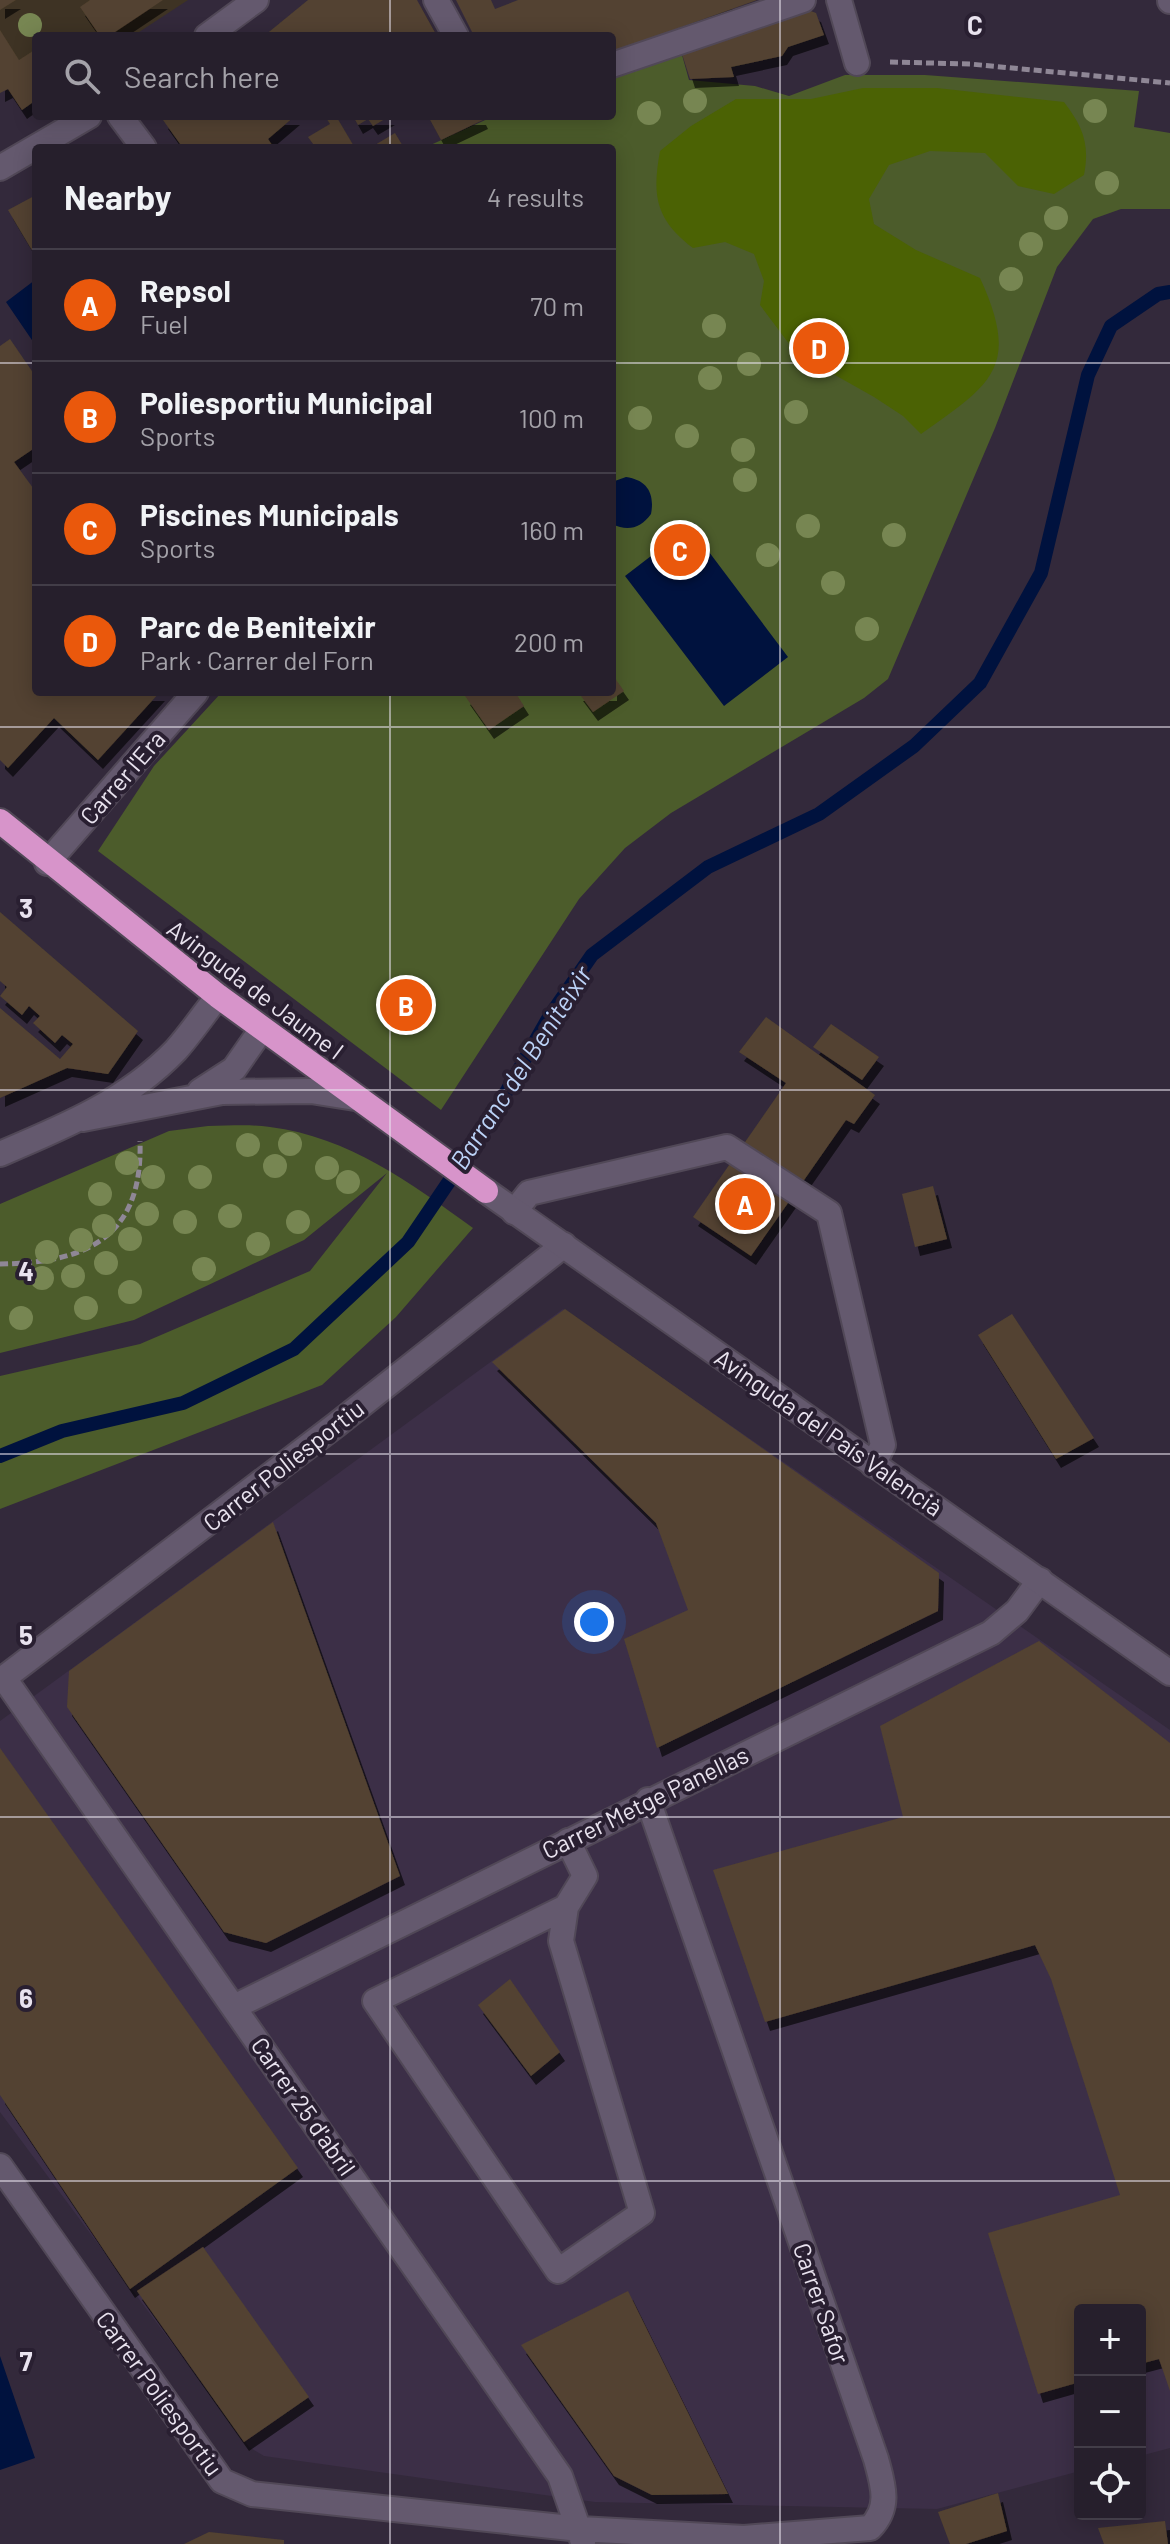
<!DOCTYPE html>
<html lang="en">
<head>
<meta charset="utf-8">
<style>
	:root { --surface:#261f2c; --page:#2e2734; --text:#f1f3f6; --muted:#a4a2a9; --line:#423d48; --accent:#ea580c }
	body { margin:0; font-family:Barlow,sans-serif; background:var(--page); color:var(--text) }
	.controls { position:absolute; right:24px; bottom:24px; display:grid; overflow:hidden; border-radius:8px; box-shadow:0 4px 20px #0003 }
	.controls button { width:72px; height:72px; display:grid; place-items:center; padding:0; border:0; border-bottom:2px solid var(--line); background:var(--surface); color:var(--text); font:40px sans-serif }
	.you { position:absolute; left:594px; top:1622px; width:28px; height:28px; margin:-20px; border:6px solid #fff; border-radius:50%; background:#1a73e8; box-shadow:0 0 0 12px #1a73e833 }
	.badge { display:grid; place-items:center; width:52px; height:52px; border-radius:50%; background:var(--accent); color:#fff; font-size:26px; font-weight:700 }
	.pin { position:absolute; translate:-50% -50%; border:4px solid #fff; box-shadow:0 2px 8px #0006 }
	.list { margin:0; padding:0; list-style:none }
	h2 { display:flex; justify-content:space-between; align-items:center; height:104px; margin:0; padding:0 32px; font-size:34px }
	h2 small { font-size:26px; font-weight:400; color:var(--muted) }
	.list li { display:grid; grid-template-columns:52px 1fr auto; gap:24px; align-items:center; box-sizing:border-box; height:112px; padding:0 32px; border-top:2px solid var(--line) }
	.list b { display:block; font-size:30px; white-space:nowrap }
	.list p { margin:0; font-size:26px; white-space:nowrap; color:var(--muted) }
	.list em { font-size:26px; font-style:normal; color:var(--muted) }
	.icon { flex:none; width:44px; height:44px; fill:none; stroke:currentColor; stroke-width:2; stroke-linecap:round; stroke-linejoin:round }
	.map { position:relative; flex:none; width:1170px; height:2544px; overflow:hidden }
	.search { position:absolute; background:var(--surface); box-shadow:0 4px 20px #0003; left:32px; top:32px; width:584px; height:88px; display:flex; align-items:center; gap:20px; box-sizing:border-box; padding:0 28px; border-radius:8px; color:var(--muted); font-size:30px }
	.panel { position:absolute; background:var(--surface); box-shadow:0 4px 20px #0003; left:32px; top:144px; width:584px; height:552px; border-radius:8px }
	.map>svg:first-child { display:block }
	.built { fill:#3c2f47 }
	.education { fill:#3e3324 }
	.green { fill:#4c5c2b }
	.forest { fill:#4b6204 }
	.water { fill:#00123e }
	.lines { fill:none; stroke-linecap:round; stroke-linejoin:round }
	.stream { stroke:#00123e; stroke-width:14 }
	.building { fill:#524230; filter:url(#shadow) }
	.lane-casing { stroke:#514857; stroke-width:28 }
	.street-casing { stroke:#514857; stroke-width:28 }
	.secondary-casing { stroke:#514857; stroke-width:28 }
	.highway-casing { stroke:#514857; stroke-width:28 }
	.path { stroke:#8f8796; stroke-width:5; stroke-dasharray:8 4; stroke-linecap:butt }
	.lane { stroke:#64596e; stroke-width:24 }
	.street { stroke:#64596e; stroke-width:24 }
	.secondary { stroke:#64596e; stroke-width:24 }
	.highway { stroke:#d794ca; stroke-width:24 }
	.tree { fill:#778652 }
	.grid { fill:none; stroke:#e9e3ef; stroke-width:2; stroke-opacity:0.55 }
	.labels { text-anchor:middle; dominant-baseline:central; stroke-width:8; stroke-linejoin:round; paint-order:stroke }
	.street-label { font-size:24px; fill:#e9e3ef; stroke:#291f31 }
	.water-label { font-size:26px; font-style:italic; fill:#bcd3f8; stroke:#291f31 }
	.grid-label { font-size:26px; text-anchor:middle; font-weight:bold; fill:#e9e3ef; stroke:#291f31; stroke-width:8; stroke-linejoin:round; paint-order:stroke }
</style>
</head>
<body>
<div class="map">
<svg width="1170" height="2544" viewBox="0 0 1170 2544">
	<defs>
		<filter id="shadow"><feDropShadow dx="5" dy="9" stdDeviation="0" flood-color="#0009"/></filter>
	</defs>
	<rect width="100%" height="100%" fill="#33293b"/>
	<path class="built" d="M563,1309l607,421v718l-30,8v-146h-60v161l-143,38 -342,-7 -331,-46 -15,-9 -249,-335v-391z"/>
	<path class="education" d="M0,0h188l-55,36h-97v52l-36,-55z"/>
	<path class="green" d="M682,55l7,25 66,6 34,10 56,-21h80l214,16 -5,36 36,6v76h-49l-28,10 -36,48 -62,161 -107,251 -24,19 -193,115 -46,35 -46,51 -138,211 -343,-259 56,-85 68,-74h390v-544h-188l70,-32h118v-39z
		M208,1126c20,0 42,-2 62,1 79,10 141,56 203,101l-77,89 -74,68 -322,124v-133l140,-32 170,-73 77,-98 -83,67 -170,80 -134,33v-149l169,-73z"/>
	<path class="forest" d="M863,88h74l127,14c19,25 26,42 20,73l-30,19 -36,-8 -33,-33 -55,-2 -41,14 -20,34 5,25 42,26 64,28c41,89 12,106 -59,156l-18,-18 -29,-19 -78,-44 -36,-48 4,-24 -10,-27 -29,-12 -32,6c-38,-29 -41,-53 -33,-97l31,-25 45,-27h75z"/>
	<path class="water" d="M35,280l1,2v64l-30,-44z
		M626,477c21,3 29,16 25,37 -10,14 -23,18 -39,10v-42z
		M694,523l10,13 -4,4 88,117 -64,49 -99,-130z
		M0,2356l35,102 -35,12z"/>
	<g class="lines">
		<path class="stream" d="M0,1456l62,-25 121,-28 111,-54 114,-107 80,-118 61,-107 43,-62 116,-88 111,-53 95,-68 66,-63 61,-110 47,-198 23,-49 47,-32 12,-2"/>
	</g>
	<path class="building" d="M0,0h16l-16,10z
		M90,0h73l-54,36h-9l-20,-29z
		M308,0h109l20,36h-173z
		M456,0h35l4,9 23,-9h239l-145,52v-16h-138z
		M808,10l8,3 8,22 -36,12 -6,9 -51,11 3,10 -44,2 -8,-25z
		M0,30l19,30 17,-11v51l-14,10 -14,-21 -8,4z
		M168,116h127l-27,23 6,9h-91l-20,-28z
		M325,116h11l19,32h-39l-8,-11 22,-13z
		M353,116h37l-17,10 -5,-7 -10,6z
		M428,116h53l2,4 -42,20z
		M395,133l9,15h-34z
		M36,195v62l-28,-47z
		M10,339l26,38v70l-22,15 22,30v200h124l-62,68 -44,-42 -46,50 -8,-8v-414z
		M612,674l12,17 -31,21 -15,-20h34z
		M470,692h45l9,14 -35,24 -24,-34z
		M0,912l138,119 -30,43 -41,-6 -67,30v-90l60,51 13,-15 -11,-9 -7,8 -22,-20 7,-7 -11,-10 -7,9 -22,-19 7,-9 -7,-6z
		M766,1017l109,78 -21,29 -8,-4 -95,136 -58,-39 93,-134 -47,-31z
		M831,1024l48,33 -17,23 -49,-33z
		M933,1186l14,53 -32,8 -13,-53z
		M565,1309l374,264 -1,38 -281,137 -33,-109 64,-29 -32,-87 -164,-161z
		M1012,1314l82,124 -38,21 -78,-124z
		M273,1522l127,354 -134,67 -42,-11 -157,-225 2,-36z
		M1039,1641l131,102v648l-11,-32 -19,5v-54h-60v72l-42,12 -50,-161 132,-38 -69,-216 -16,-34 -270,77 -52,-152 190,-53 -23,-91z
		M0,1748l298,420 -168,121 -130,-194z
		M510,1979l50,73 -29,24 -53,-71z
		M203,2247l106,150 -65,45 -107,-151z
		M628,2291l100,203 -76,1 -38,-19 -93,-131z
		M998,2493l9,38 -41,13h-16l-12,-32z
		M1165,2521l3,23h-64l-6,-16z
		M209,2532l75,8v4h-100z"/>
	<g class="lines">
		<defs>
			<path id="lane" d="M514,1212l15,-19 198,-46 102,66 54,232 -10,20
				M566,1907l-191,94 183,270 84,-58 -81,-272 5,-34 19,-31 -17,-35"/>
			<path id="street" d="M436,0l20,36
				M839,0l18,63
				M1170,0v1
				M207,36l49,-36
				M612,65l191,-65
				M120,116l24,32
				M0,168l89,-52
				M47,863l149,-171
				M200,1091l34,-22 28,-40
				M83,1119l139,-27 89,-1 44,7
				M0,1154c64,-27 127,-53 176,-104 15,-17 28,-36 42,-54
				M4,1678l556,798 23,66
				M0,1681l336,-256 228,-180
				M236,2006l755,-373 26,-22 23,-31
				M0,2166l222,315 30,13 328,35 164,9 126,-10c21,-21 13,-43 6,-69l-228,-659"/>
			<path id="secondary" d="M486,1191l684,482"/>
			<path id="highway" d="M0,821l218,175 268,195"/>
		</defs>
		<use href="#lane" class="lane-casing"/>
		<use href="#street" class="street-casing"/>
		<use href="#secondary" class="secondary-casing"/>
		<use href="#highway" class="highway-casing"/>
		<path class="path" d="M890,62l80,2 200,19
			M0,1264c87,-1 143,-27 140,-123"/>
		<use href="#lane" class="lane"/>
		<use href="#street" class="street"/>
		<use href="#secondary" class="secondary"/>
		<use href="#highway" class="highway"/>
	</g>
	<g class="tree">
		<circle cx="30" cy="25" r="12"/>
		<circle cx="695" cy="101" r="12"/>
		<circle cx="1095" cy="111" r="12"/>
		<circle cx="649" cy="113" r="12"/>
		<circle cx="1107" cy="183" r="12"/>
		<circle cx="1056" cy="218" r="12"/>
		<circle cx="1031" cy="244" r="12"/>
		<circle cx="1011" cy="279" r="12"/>
		<circle cx="714" cy="326" r="12"/>
		<circle cx="749" cy="364" r="12"/>
		<circle cx="710" cy="378" r="12"/>
		<circle cx="796" cy="412" r="12"/>
		<circle cx="640" cy="418" r="12"/>
		<circle cx="687" cy="436" r="12"/>
		<circle cx="743" cy="450" r="12"/>
		<circle cx="745" cy="480" r="12"/>
		<circle cx="808" cy="526" r="12"/>
		<circle cx="894" cy="535" r="12"/>
		<circle cx="768" cy="555" r="12"/>
		<circle cx="833" cy="583" r="12"/>
		<circle cx="867" cy="629" r="12"/>
		<circle cx="290" cy="1144" r="12"/>
		<circle cx="248" cy="1145" r="12"/>
		<circle cx="127" cy="1163" r="12"/>
		<circle cx="275" cy="1166" r="12"/>
		<circle cx="327" cy="1168" r="12"/>
		<circle cx="153" cy="1177" r="12"/>
		<circle cx="200" cy="1177" r="12"/>
		<circle cx="348" cy="1182" r="12"/>
		<circle cx="100" cy="1194" r="12"/>
		<circle cx="147" cy="1214" r="12"/>
		<circle cx="230" cy="1216" r="12"/>
		<circle cx="185" cy="1222" r="12"/>
		<circle cx="298" cy="1222" r="12"/>
		<circle cx="104" cy="1226" r="12"/>
		<circle cx="130" cy="1239" r="12"/>
		<circle cx="81" cy="1240" r="12"/>
		<circle cx="258" cy="1244" r="12"/>
		<circle cx="47" cy="1252" r="12"/>
		<circle cx="106" cy="1263" r="12"/>
		<circle cx="204" cy="1269" r="12"/>
		<circle cx="73" cy="1276" r="12"/>
		<circle cx="42" cy="1278" r="12"/>
		<circle cx="130" cy="1292" r="12"/>
		<circle cx="86" cy="1308" r="12"/>
		<circle cx="21" cy="1318" r="12"/>
	</g>
	<path class="grid" d="M390,0v36M780,0v2544M390,116v32M0,363h36M612,363h558M390,692v1852M0,727h1170M0,1090h1170M0,1454h1170M0,1817h1170M0,2181h1170"/>
	<g class="labels">
		<g class="street-label">
			<text transform="translate(122 777) rotate(-49)">Carrer l'Era</text>
			<text transform="translate(256 989) rotate(37)">Avinguda de Jaume I</text>
			<text transform="translate(829 1432) rotate(35)">Avinguda del País Valencià</text>
			<text transform="translate(283 1465) rotate(-38)">Carrer Poliesportiu</text>
			<text transform="translate(645 1802) rotate(-26)">Carrer Metge Panellas</text>
			<text transform="translate(304 2106) rotate(55)">Carrer 25 d'abril</text>
			<text transform="translate(822 2303) rotate(71)">Carrer Safor</text>
			<text transform="translate(160 2393) rotate(54)">Carrer Poliesportiu</text>
		</g>
		<g class="water-label">
			<text transform="translate(520 1067) rotate(-57)">Barranc del Beniteixir</text>
		</g>
	</g>
	<g class="grid-label">
		<text x="975" y="35">C</text>
		<text x="26" y="918">3</text>
		<text x="26" y="1281">4</text>
		<text x="26" y="1645">5</text>
		<text x="26" y="2008">6</text>
		<text x="26" y="2371">7</text>
	</g>
</svg>
<div class="controls">
<button>+</button>
<button>−</button>
<button><svg class="icon" aria-label="locate" viewBox="0 0 24 24"><circle cx="12" cy="12" r="6"/><path d="M12 2v4M12 18v4M2 12h4M18 12h4"/></svg></button>
</div>
<div class="you"></div>
<div class="pin badge" style="left:745px;top:1204px">A</div>
<div class="pin badge" style="left:406px;top:1005px">B</div>
<div class="pin badge" style="left:680px;top:550px">C</div>
<div class="pin badge" style="left:819px;top:348px">D</div>
<div class="search"><svg class="icon" aria-label="search" viewBox="0 0 24 24"><circle cx="10" cy="10" r="6"/><path d="M15 15l6 6"/></svg>Search here</div>
<section class="panel">
<h2>Nearby<small>4 results</small></h2>
<ul class="list">
<li><span class="badge">A</span><div><b>Repsol</b><p>Fuel</p></div><em>70 m</em></li>
<li><span class="badge">B</span><div><b>Poliesportiu Municipal</b><p>Sports</p></div><em>100 m</em></li>
<li><span class="badge">C</span><div><b>Piscines Municipals</b><p>Sports</p></div><em>160 m</em></li>
<li><span class="badge">D</span><div><b>Parc de Beniteixir</b><p>Park · Carrer del Forn</p></div><em>200 m</em></li>
</ul>
</section>
</div>
</body>
</html>
